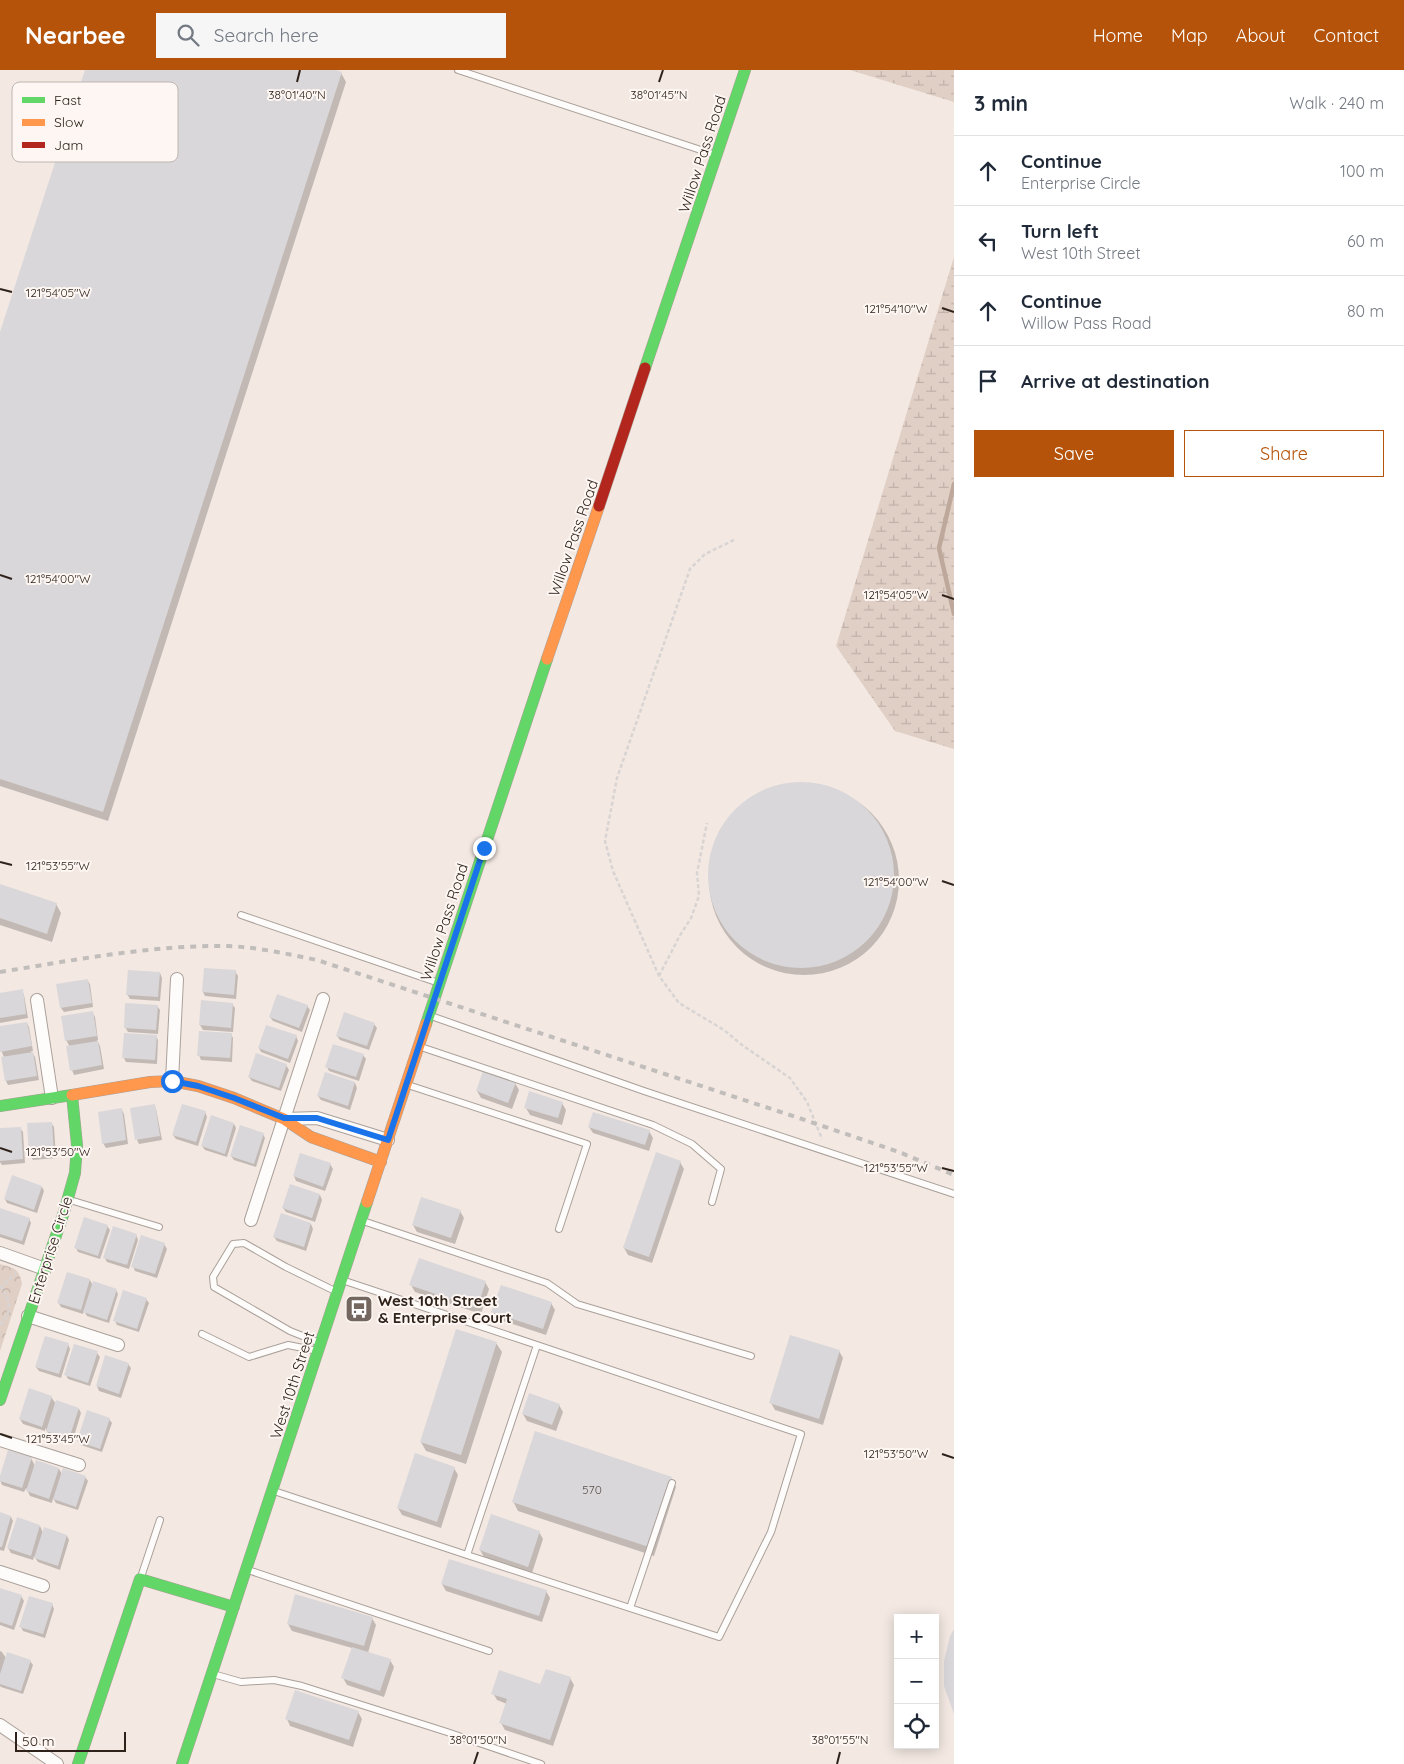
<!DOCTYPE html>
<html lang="en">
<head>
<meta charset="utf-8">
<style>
	:root { --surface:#fff; --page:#f6f6f7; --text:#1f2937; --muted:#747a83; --line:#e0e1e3; --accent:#b45309 }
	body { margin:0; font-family:Quicksand,sans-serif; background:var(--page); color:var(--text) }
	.controls { position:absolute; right:15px; bottom:15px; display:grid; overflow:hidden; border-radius:0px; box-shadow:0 2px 12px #0003 }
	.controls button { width:45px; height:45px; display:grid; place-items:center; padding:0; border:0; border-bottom:1px solid var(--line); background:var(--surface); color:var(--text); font:25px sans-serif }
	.scale { position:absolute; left:15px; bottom:12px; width:111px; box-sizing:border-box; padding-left:5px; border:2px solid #2e221a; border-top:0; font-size:14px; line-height:18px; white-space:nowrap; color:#2e221a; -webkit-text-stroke:4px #fdf6f2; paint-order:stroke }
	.stop { position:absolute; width:15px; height:15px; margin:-11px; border:4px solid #1a73e8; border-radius:50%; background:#fff }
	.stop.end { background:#1a73e8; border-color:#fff; box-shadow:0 1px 5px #0008 }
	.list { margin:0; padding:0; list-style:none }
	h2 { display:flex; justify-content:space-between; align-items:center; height:65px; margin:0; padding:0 20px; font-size:21px }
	h2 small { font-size:16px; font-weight:400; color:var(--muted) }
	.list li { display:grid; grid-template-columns:32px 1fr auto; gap:15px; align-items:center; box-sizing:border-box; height:70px; padding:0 20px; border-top:1px solid var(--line) }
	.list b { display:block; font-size:19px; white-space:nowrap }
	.list p { margin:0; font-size:16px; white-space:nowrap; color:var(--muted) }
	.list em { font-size:16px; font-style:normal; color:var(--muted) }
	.actions { display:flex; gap:10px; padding:15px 20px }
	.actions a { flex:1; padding:11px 0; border:1px solid var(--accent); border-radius:0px; text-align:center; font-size:18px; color:var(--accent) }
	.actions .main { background:var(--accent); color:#fff }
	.icon { flex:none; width:28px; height:28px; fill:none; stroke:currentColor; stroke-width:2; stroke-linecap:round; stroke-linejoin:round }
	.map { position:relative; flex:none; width:954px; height:1694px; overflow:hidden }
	header { display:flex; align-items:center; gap:30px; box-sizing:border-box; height:70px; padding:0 25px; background:var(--accent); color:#fff }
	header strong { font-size:24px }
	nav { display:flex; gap:28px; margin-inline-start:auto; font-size:18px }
	.search { width:350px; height:45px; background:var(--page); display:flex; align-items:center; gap:12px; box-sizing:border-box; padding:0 18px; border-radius:0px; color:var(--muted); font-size:19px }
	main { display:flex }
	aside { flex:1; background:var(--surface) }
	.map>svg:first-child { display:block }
	.wetland { fill:url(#wetland-marsh) }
	.park { fill:url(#park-crowns) }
	.shadow { fill:#0003 }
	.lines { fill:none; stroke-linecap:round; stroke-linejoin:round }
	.stream { stroke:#bea89b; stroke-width:4.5 }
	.building { fill:#d9d7d9 }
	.lane-casing { stroke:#aaa099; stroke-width:8 }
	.street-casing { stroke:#aaa099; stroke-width:14 }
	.fast-casing { stroke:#aaa099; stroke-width:12 }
	.slow-casing { stroke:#aaa099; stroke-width:12 }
	.jam-casing { stroke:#aaa099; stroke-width:12 }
	.path { stroke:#d8d4d3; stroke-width:2.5; stroke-dasharray:4 2.5; stroke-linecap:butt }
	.lane { stroke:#fdfcfb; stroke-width:6 }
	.street { stroke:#fdfcfb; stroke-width:12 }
	.fast { stroke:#63d668; stroke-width:11 }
	.slow { stroke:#ff974d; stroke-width:11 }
	.jam { stroke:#b3261e; stroke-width:11 }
	.rail { stroke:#c0bdbb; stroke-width:4; stroke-dasharray:6 6; stroke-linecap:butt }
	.route { stroke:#1a73e8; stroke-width:6 }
	.ticks { fill:none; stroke:#2e221a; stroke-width:2 }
	.labels { text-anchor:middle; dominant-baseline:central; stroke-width:4; stroke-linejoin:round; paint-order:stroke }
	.number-label { font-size:12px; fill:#5a514c }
	.street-label { font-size:15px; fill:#2e221a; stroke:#fdf6f2 }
	.poi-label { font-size:15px; font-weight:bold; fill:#2e221a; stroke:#fdf6f2; text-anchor:start }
	.key { fill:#fdf6f2; stroke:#bfb6b1; stroke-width:1 }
	.key-label { font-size:14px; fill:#2e221a }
	.ticks-label { font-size:12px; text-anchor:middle; fill:#2e221a; stroke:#fdf6f2; stroke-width:4; stroke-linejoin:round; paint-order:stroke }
</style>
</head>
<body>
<header>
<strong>Nearbee</strong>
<div class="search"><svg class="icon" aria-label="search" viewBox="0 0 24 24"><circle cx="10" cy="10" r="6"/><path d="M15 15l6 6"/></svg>Search here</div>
<nav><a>Home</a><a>Map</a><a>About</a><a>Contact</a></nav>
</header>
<main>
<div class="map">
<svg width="954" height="1694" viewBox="0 0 954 1694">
	<defs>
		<pattern id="wetland-marsh" width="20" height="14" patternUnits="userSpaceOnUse" patternTransform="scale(1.25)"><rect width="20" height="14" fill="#e0cfc5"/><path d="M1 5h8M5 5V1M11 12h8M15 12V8" fill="none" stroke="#c0b1a9"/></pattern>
		<pattern id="park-crowns" width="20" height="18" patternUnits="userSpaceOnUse" patternTransform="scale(1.25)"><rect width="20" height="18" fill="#e0cfc5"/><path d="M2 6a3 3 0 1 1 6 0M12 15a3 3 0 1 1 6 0" fill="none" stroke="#c0b1a9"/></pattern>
	</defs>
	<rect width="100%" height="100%" fill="#f3e8e2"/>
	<path class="wetland" d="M850,0h104v32z
		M954,187v492l-59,-18 -59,-85z"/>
	<path class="park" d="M0,1194c14,4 19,4 22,20l-22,67z"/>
	<path class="shadow" d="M86,0h246l9,3 5,9 -238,739 -108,-35v-450z
		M709 810a95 95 0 1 1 190 0a95 95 0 1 1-190 0Z
		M0,815l56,19 5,9 -9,29 -52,-17z
		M205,899l30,2 3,5 -2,23 -31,-3 -2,-4z
		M160,903l2,5 -2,23 -30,-2 -3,-5z
		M87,910l3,4 3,23 -29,5 -3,-4z
		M22,921l2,4 4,23 -28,5v-29z
		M202,932l30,2 3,4 -2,24 -30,-2 -3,-5z
		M157,936l3,4 -2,24 -30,-2 -3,-5z
		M307,936l3,4 -8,22 -29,-11 -3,-4z
		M92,942l3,5 3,23h-1l3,6 4,23 -30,6 -2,-5 -2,-23 -4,-7z
		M27,953l2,4 4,24h-2l4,6 4,23 -31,5 -2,-4 -4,-23 2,-1 -4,-9v-20z
		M374,954l3,4 -8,22 -29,-10 -3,-4z
		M231,964l2,4 -1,24 -31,-2 -2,-5z
		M156,966l2,4 -1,24 -31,-2 -2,-4z
		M296,966l2,5 -8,22 -29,-11 -2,-4z
		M363,985l3,4 -7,22 -30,-10 -2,-4z
		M286,995l3,5 -8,21 -29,-10 -3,-4z
		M325,1004l30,9 2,5 -7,22 -29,-10 -3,-4z
		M515,1013l4,7 -7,19 -31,-11 -4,-7z
		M562,1033l4,7 -4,15 -32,-10 -4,-7z
		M154,1035l2,4 6,31 -23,4 -2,-4z
		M122,1040l2,4 4,30 -22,4 -3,-5z
		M205,1042l2,5 -9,29 -22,-7 -3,-4z
		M51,1053l3,4 2,31 -23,2 -3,-5z
		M234,1054l2,4 -9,29 -22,-7 -3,-4z
		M589,1057l60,4 4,7 -4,13 -56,-18z
		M20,1058l3,4 2,31 -23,2 -2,-3v-33z
		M263,1064l2,4 -9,29 -22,-7 -3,-4z
		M301,1084l29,10 3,5 -8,22 -29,-10 -2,-5z
		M680,1092l4,7 -32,94 -24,-8 -4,-7z
		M42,1117l2,4 -7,22 -30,-10 -2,-4z
		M320,1125l2,5 -7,22 -29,-10 -3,-4z
		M0,1139l29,10 2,4 -7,22 -24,-8z
		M460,1141l4,7 -9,26 -38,-12 -4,-7z
		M282,1144l29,10 2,5 -7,22 -29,-10 -3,-4z
		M107,1156l3,4 -10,29 -22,-7 -2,-4z
		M136,1165l2,5 -9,29 -22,-7 -3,-5z
		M164,1174l3,5 -10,29 -22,-7 -2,-5z
		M90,1210l3,6 23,4 2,4 -9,29 -22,-7 -3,-5 -1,3 -22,-7 -3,-5z
		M485,1212l4,7 -8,25 -66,-22 -4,-7z
		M146,1229l3,4 -10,29 -22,-7 -2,-4z
		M551,1233l4,7 -9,25 -49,-16 -4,-7z
		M496,1273l6,9 -36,112 -40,-13 -5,-9z
		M68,1274l2,5 -9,29 -22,-7 -3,-4z
		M839,1281l4,7 -20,67 -48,-15 -4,-7z
		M97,1283l3,4 -10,29 -22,-7 -2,-4z
		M128,1294l3,4 -10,30 -22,-7 -2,-5z
		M51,1327l5,7 23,5 2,4 -9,30 -22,-7 -5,-8v3l-22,-7 -3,-5z
		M559,1335l4,7 -7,19 -29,-10 -4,-7z
		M109,1349l3,4 -10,29 -21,-7 -3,-4z
		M31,1388l4,8 24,3 3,5 23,3 3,4 -10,29 -22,-7 -3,-5 -1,5 -22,-7 -4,-8 -2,4 -22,-7 -2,-5z
		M454,1398l4,7 -17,53 -39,-13 -4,-7z
		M671,1408l5,9 -22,69 -136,-45 -5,-10z
		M0,1444l11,3 2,4 -9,30 -4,-1z
		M40,1456l3,7 24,3 2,4 -9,30 -22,-8 -4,-6 -1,4 -22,-7 -3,-5z
		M539,1462l4,7 -11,34 -48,-16 -4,-7z
		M442,1514l104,7 4,7 -8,24 -96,-31z
		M0,1520l21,6 3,5 -10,29 -14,-5z
		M52,1534l2,5 -9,29 -22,-7 -2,-4z
		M372,1548l4,7 -8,28 22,7 4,7 -10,30 -37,-12 -4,-7 9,-30 -60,-17 -4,-7z
		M0,1581l2,1 4,6 24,3 3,4 -10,29 -22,-7 -1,-1z
		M570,1608l4,7 -21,61 -48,-16 -4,-7 6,-19 -10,-4 -4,-7 48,-7z
		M358,1642l4,7 -9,28 -63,-21 -3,-7z"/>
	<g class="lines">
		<path class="stream" d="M954,414l-15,64 15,66"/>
	</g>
	<path class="building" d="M85,0h251l6,2 -239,740 -103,-33v-447z
		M708 805a93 93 0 1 1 186 0a93 93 0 1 1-186 0Z
		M0,814l57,19 -10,31 -47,-16z
		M204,898l32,2 -2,25 -32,-3z
		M128,900l32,2 -2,25 -32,-2z
		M88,909l4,24 -32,5 -4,-24z
		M23,919l3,25 -26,4v-25z
		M277,924l31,11 -9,23 -30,-11z
		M201,930l32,3 -2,25 -32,-3z
		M125,933l33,2 -2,25 -32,-2z
		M93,941l4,25 -32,5 -4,-25z
		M344,942l31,11 -8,23 -31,-10z
		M27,952l5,24 -32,6v-26z
		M266,955l31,10 -9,24 -30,-11z
		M199,961l33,2 -2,25 -33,-2z
		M124,963l33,2 -2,25 -33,-2z
		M98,971l4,24 -32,6 -4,-25z
		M333,974l31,10 -8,23 -31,-10z
		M33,982l4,24 -32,5 -4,-24z
		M256,983l31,11 -8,24 -31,-11z
		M483,1001l33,11 -8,21 -32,-12z
		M325,1002l30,10 -7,24 -31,-10z
		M529,1021l34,11 -5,16 -34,-10z
		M155,1034l5,32 -25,4 -5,-32z
		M182,1034l24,7 -10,31 -24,-7z
		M122,1038l4,32 -24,4 -4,-32z
		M593,1042l57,18 -5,15 -57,-18z
		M211,1045l23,8 -9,31 -24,-8z
		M52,1052l2,32 -25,2 -2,-33z
		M240,1055l24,8 -10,31 -24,-8z
		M21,1057l2,32 -23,2v-33z
		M656,1082l25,9 -32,96 -26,-9z
		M300,1083l31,10 -8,24 -30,-11z
		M12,1105l30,11 -8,24 -30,-11z
		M290,1114l30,10 -8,24 -30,-10z
		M421,1127l40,13 -10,28 -39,-13z
		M0,1138l30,10 -8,23 -22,-7z
		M281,1143l30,10 -7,24 -31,-10z
		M84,1147l24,8 -10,31 -24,-8z
		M113,1156l24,8 -10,31 -24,-7z
		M141,1165l24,8 -10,31 -24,-7z
		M419,1188l67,23 -9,27 -68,-23z
		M67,1202l23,7 -9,31 -24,-7z
		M93,1211l24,8 -10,31 -24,-8z
		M501,1215l51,17 -9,27 -52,-17z
		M123,1220l24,8 -10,31 -24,-8z
		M456,1259l41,13 -36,113 -41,-13z
		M790,1265l50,15 -21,69 -50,-16z
		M45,1266l24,7 -10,31 -24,-7z
		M74,1274l24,7 -10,32 -24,-8z
		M105,1285l24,8 -10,31 -23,-8z
		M29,1318l23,8 -10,31 -23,-8z
		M529,1323l31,11 -8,21 -30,-11z
		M56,1330l23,8 -10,31 -23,-8z
		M87,1340l23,8 -10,31 -23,-8z
		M535,1361l137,46 -23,70 -137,-45z
		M8,1380l24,7 -10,31 -22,-7v-5z
		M415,1383l40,14 -18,55 -40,-14z
		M36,1390l23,8 -10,31 -23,-8z
		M63,1398l23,8 -10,31 -23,-8z
		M0,1442l11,4 -9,31h-2z
		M491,1444l49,17 -12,36 -49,-17z
		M17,1447l23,8 -9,31 -24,-8z
		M44,1457l23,8 -9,31 -24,-8z
		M449,1489l98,31 -8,26 -98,-32z
		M0,1518l22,7 -10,31 -12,-4z
		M295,1524l78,23 -9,29 -77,-22z
		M29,1526l24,7 -10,31 -24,-7z
		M954,1559v85l-10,-28v-25l6,-25z
		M352,1577l39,12 -11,32 -39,-13z
		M7,1582l24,8 -10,31 -21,-7v-10z
		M546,1599l25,8 -21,63 -51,-17 8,-24 -16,-5 8,-24 41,14z
		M295,1620l64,21 -10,29 -64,-21z"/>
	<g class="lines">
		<defs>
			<path id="lane" d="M458,0l258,85
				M241,845l198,68
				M431,946l213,75 310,103
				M421,977l232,78 39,19 29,25 -9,33
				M408,1015l179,59 -28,85
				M70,1130l89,27
				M363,1151l184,62 30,21 174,52
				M202,1264l47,23 39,-12 30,6
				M320,1273l-30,-12 -76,-44 -1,-10 20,-33 11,-1 42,24 51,25
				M274,1421l193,64 70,-210 -195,-65
				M467,1485l252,82 52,-105 30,-98 -264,-89
				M248,1500l241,81
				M141,1507l19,-57
				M630,1538l42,-125
				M213,1604l28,8 33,-2 28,6 145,46 94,32"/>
			<path id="street" d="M37,930l15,98
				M172,1011l5,-102
				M284,1049l33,-1 71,22
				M251,1150l72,-221
				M0,1183l45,16
				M28,1246l90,29
				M0,1370l79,25
				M0,1502l43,14
				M0,1655l57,39"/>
			<path id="fast" d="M645,298l100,-298
				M426,954l121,-365
				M0,1036l72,-11 5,50 -2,28 -11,39 -64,188
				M78,1694l62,-185 94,28
				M182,1694l185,-562"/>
			<path id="slow" d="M547,589l52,-153
				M72,1025l78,-13 22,-1 26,5 36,12 50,21 27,18 70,25
				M367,1132l59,-178"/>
			<path id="jam" d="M599,436l46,-138"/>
		</defs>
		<use href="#lane" class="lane-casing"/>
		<use href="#street" class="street-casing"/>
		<use href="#fast" class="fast-casing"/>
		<use href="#slow" class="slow-casing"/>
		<use href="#jam" class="jam-casing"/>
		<path class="path" d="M734,470l-29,14 -15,15 -73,209 -12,63 8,30 46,105 20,27 45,27 18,15 48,33 17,24 15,37
			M659,906l20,-39 12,-19 8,-22 -2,-23 10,-50
			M0,1218l16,-15
			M0,1254c13,-10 10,-25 1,-37"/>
		<use href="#lane" class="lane"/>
		<use href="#street" class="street"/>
		<use href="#fast" class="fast"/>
		<use href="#slow" class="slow"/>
		<use href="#jam" class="jam"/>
		<path class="rail" d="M0,902c75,-12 151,-27 227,-26 31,1 60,8 90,14l479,157 103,35 55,23"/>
	</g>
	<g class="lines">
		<path class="route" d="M172,1011l26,5 36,12 50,20h33l71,22 96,-292"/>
	</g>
	<path class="ticks" d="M297,12l3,-12M659,12l4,-12M0,219l12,3M942,238l12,4M0,505l12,4M942,525l12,4M0,792l12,3M942,811l12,4M0,1078l12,4M942,1098l12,3M0,1364l12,4M942,1384l12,4M474,1694l4,-12M837,1694l3,-12"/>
	<defs>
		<symbol id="bus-square" viewBox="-11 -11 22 22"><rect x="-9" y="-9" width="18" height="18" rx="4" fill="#736760" stroke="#fdf6f2"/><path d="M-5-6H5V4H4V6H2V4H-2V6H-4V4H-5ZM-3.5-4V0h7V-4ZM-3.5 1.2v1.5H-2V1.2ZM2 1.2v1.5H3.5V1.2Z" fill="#fff"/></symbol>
	</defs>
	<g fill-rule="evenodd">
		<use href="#bus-square" x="343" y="1223" width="32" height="32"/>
	</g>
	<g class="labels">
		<g class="number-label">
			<text x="592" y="1419">570</text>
		</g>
		<g class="street-label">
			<text transform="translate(702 84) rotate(-72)">Willow Pass Road</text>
			<text transform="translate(573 468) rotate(-71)">Willow Pass Road</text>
			<text transform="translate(444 852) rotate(-72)">Willow Pass Road</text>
			<text transform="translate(50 1180) rotate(-72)">Enterprise Circle</text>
			<text transform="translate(292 1315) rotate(-72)">West 10th Street</text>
		</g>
		<g class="poi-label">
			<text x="378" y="1230">West 10th Street<tspan x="378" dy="17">&amp; Enterprise Court</tspan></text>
		</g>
	</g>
	<rect x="12" y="12" width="166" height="80" rx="8" class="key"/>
	<rect x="22" y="27" width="23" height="6" fill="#63d668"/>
	<rect x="22" y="49" width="23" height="7" fill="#ff974d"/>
	<rect x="22" y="72" width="23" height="6" fill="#b3261e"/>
	<g class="key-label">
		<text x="54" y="35">Fast</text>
		<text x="54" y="57">Slow</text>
		<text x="54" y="80">Jam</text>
	</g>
	<g class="ticks-label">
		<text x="297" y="29">38°01'40"N</text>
		<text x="659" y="29">38°01'45"N</text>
		<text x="58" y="227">121°54'05"W</text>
		<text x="896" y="243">121°54'10"W</text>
		<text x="58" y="513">121°54'00"W</text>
		<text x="896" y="529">121°54'05"W</text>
		<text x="58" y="800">121°53'55"W</text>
		<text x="896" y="816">121°54'00"W</text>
		<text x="58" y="1086">121°53'50"W</text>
		<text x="896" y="1102">121°53'55"W</text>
		<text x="58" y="1373">121°53'45"W</text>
		<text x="896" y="1388">121°53'50"W</text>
		<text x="478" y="1674">38°01'50"N</text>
		<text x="840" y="1674">38°01'55"N</text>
	</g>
</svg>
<div class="controls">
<button>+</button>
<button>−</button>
<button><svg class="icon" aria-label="locate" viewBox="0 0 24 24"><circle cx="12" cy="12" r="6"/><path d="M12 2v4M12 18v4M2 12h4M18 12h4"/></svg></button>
</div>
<div class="scale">50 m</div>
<div class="stop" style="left:172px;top:1011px"></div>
<div class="stop end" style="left:484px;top:778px"></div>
</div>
<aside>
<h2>3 min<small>Walk · 240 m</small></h2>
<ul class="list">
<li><svg class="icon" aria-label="ahead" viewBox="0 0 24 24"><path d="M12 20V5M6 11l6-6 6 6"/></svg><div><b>Continue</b><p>Enterprise Circle</p></div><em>100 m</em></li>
<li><svg class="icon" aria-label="left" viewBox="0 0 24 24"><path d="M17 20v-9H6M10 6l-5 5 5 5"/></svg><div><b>Turn left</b><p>West 10th Street</p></div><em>60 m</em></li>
<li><svg class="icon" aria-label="ahead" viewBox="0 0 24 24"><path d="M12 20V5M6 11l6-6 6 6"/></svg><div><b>Continue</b><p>Willow Pass Road</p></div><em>80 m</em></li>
<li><svg class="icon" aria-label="arrive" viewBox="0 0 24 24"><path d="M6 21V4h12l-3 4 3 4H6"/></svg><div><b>Arrive at destination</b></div></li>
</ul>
<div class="actions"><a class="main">Save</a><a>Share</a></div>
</aside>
</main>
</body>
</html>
